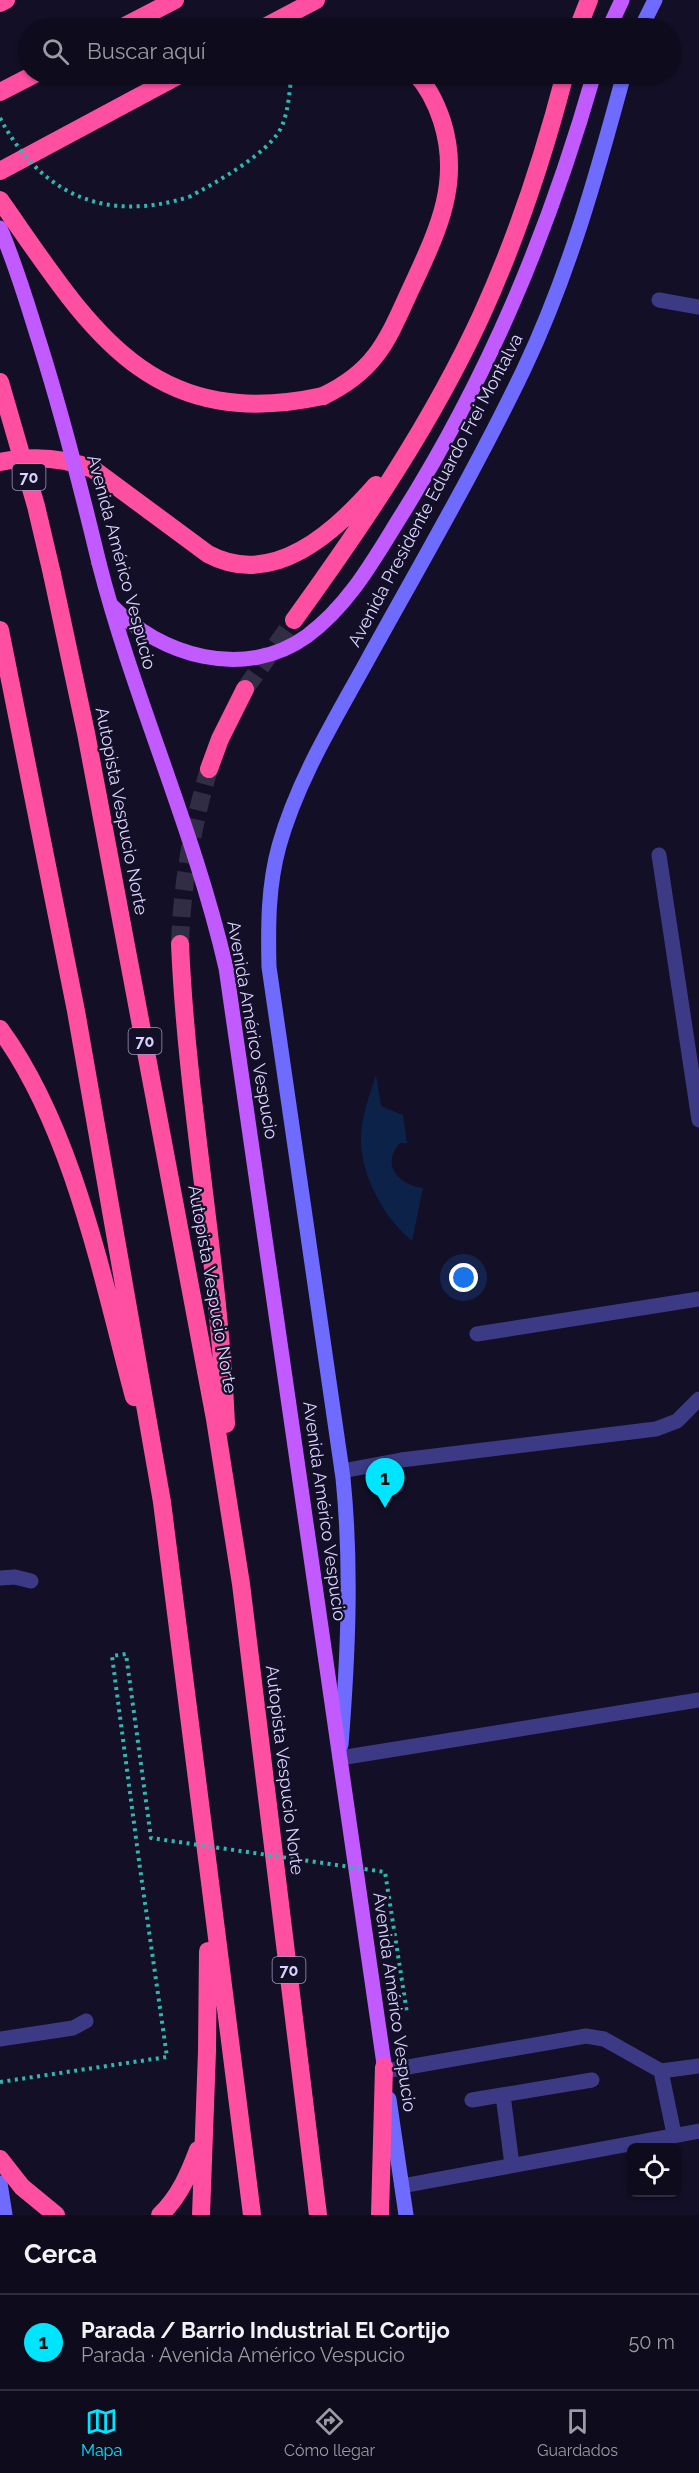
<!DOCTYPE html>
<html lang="es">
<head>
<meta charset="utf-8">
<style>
	:root { --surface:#0e0b1c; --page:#171425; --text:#f1f3f6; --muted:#9b9ba3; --line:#2e2b3b; --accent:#00e5ff }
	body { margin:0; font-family:Raleway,sans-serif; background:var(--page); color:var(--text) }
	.controls { position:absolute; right:18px; bottom:18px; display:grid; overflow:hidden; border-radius:9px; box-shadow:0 2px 4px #0004 }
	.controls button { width:54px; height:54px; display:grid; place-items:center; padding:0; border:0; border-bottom:2px solid var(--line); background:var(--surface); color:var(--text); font:30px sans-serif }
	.you { position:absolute; left:464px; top:1278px; width:21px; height:21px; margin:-15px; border:4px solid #fff; border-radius:50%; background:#1a73e8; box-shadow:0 0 0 9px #1a73e833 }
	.badge { display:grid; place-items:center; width:39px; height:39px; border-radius:50%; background:var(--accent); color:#111; font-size:20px; font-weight:700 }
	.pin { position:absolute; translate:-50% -50px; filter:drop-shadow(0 2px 3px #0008) }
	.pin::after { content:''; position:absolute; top:32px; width:21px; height:18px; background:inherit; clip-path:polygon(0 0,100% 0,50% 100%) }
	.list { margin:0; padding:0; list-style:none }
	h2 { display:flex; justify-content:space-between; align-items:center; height:78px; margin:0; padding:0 24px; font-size:26px }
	h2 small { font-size:20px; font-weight:400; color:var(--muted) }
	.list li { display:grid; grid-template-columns:39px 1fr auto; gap:18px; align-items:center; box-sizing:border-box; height:96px; padding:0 24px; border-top:2px solid var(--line) }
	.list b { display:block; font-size:22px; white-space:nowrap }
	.list p { margin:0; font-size:20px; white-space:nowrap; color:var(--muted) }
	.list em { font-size:20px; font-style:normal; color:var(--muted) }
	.icon { flex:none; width:33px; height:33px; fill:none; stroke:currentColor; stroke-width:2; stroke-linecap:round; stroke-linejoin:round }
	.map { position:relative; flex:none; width:699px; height:2215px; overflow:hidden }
	.search { position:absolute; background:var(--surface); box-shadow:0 2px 4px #0004; left:18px; right:18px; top:18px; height:66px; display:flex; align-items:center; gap:15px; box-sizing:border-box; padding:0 21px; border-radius:33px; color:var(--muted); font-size:22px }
	.sheet { height:174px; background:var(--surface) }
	nav { display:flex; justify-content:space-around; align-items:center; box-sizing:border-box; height:84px; border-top:2px solid var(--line); background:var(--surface); font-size:16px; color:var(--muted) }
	nav a { display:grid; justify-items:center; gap:3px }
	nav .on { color:var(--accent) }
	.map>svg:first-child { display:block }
	.water { fill:#0c2248 }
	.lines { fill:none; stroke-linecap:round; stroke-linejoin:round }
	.motorway-tunnel { stroke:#312d47; stroke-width:18; stroke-dasharray:18 9; stroke-linecap:butt }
	.path { stroke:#2fb8b0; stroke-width:4; stroke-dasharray:3 4.5; stroke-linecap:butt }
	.service { stroke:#3d3a85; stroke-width:15 }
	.secondary { stroke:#6f6bff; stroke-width:15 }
	.primary { stroke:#c25bff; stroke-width:15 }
	.motorway { stroke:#ff4fa3; stroke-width:18 }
	.path-bridge { stroke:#2fb8b0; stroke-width:4; stroke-dasharray:3 4.5; stroke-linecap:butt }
	.primary-bridge { stroke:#c25bff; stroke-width:15 }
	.motorway-bridge { stroke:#ff4fa3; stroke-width:18 }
	.labels { text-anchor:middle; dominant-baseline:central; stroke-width:4.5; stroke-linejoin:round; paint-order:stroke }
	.shield { fill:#130f26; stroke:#9e99be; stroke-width:1.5 }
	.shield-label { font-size:16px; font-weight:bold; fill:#d9d4ff }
	.street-label { font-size:18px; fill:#d9d4ff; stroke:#130f26 }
</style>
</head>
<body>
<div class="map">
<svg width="699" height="2215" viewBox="0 0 699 2215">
	<rect width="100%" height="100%" fill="#130f26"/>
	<path class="water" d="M376,1075l5,31 22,9 4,28h-7c-20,22 -1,42 23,45l-11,53c-29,-24 -53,-68 -51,-107 1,-20 9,-40 15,-59z"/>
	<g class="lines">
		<path class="motorway-tunnel" d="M245,689l49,-69
			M180,944c2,-60 12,-117 29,-175"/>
		<path class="path" d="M189,197c26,-14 79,-43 92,-69 8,-17 8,-37 11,-54
			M0,2082l167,-25 -28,-196"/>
		<path class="service" d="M659,300l40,7
			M659,855l40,265
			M477,1334l222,-35
			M342,1471l59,-11 255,-31 21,-8 22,-22
			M0,1578l15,-1 16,4
			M340,1758l359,-58
			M0,2039l73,-11 13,-7
			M385,2071l201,-35 18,3 57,32 38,-5
			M661,2071l13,63
			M503,2095l9,70
			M472,2100l120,-20
			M402,2186l297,-55"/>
		<path class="secondary" d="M641,28l14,-28
			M341,1745c7,-90 11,-178 2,-267l-74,-511c-1,-41 -1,-81 10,-121 18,-65 55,-125 88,-185 53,-96 109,-192 157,-292 45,-95 73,-195 100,-295
			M389,2099l17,116
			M0,2183l5,32"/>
		<path class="primary" d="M609,28l13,-28
			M99,563c35,137 95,266 127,405l159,1103
			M111,605c49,51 134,76 196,31 41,-30 66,-75 92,-117 89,-141 149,-285 195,-445"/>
		<path class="motorway" d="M0,3l6,-3
			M121,28l54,-28
			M263,28l53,-28
			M578,28l11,-28
			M0,92l35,-18
			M0,171l181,-97
			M323,396c57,-27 66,-61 91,-114 25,-54 47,-101 28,-161 -6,-18 -14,-34 -26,-47
			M0,462c33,-7 62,-5 93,7l115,85c65,35 127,-22 168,-69
			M52,574l34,159 129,686 26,165 77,631
			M294,620c70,-97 138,-197 188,-306 35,-77 62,-159 83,-240
			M0,630l76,381 86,491 90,713
			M209,769l11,-30 25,-50
			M180,944c7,161 39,319 46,480
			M0,1029c73,100 102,248 134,368
			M0,2159l22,28 34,28
			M160,2215c19,-18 29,-41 38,-65
			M201,2215l6,-164 1,-100
			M380,2215l4,-148"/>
		<path class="path-bridge" d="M0,118c41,77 105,105 189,79
			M139,1861l-27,-205 14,-2 25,184 234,34 22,141"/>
		<path class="primary-bridge" d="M0,228c16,37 27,75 39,113 23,73 42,147 60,222"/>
		<path class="motorway-bridge" d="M0,200c88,125 147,234 323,196
			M0,382l36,124 16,68"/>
	</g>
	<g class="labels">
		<g class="shield">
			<rect x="12.5" y="464" width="33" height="26" rx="4.5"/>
			<rect x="128.5" y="1028" width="33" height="26" rx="4.5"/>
			<rect x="272.5" y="1957" width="33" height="26" rx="4.5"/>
		</g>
		<g class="shield-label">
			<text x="29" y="477">70</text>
			<text x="145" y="1041">70</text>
			<text x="289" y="1970">70</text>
		</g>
		<g class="street-label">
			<text transform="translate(435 490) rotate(-62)">Avenida Presidente Eduardo Frei Montalva</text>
			<text transform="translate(122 562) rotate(75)">Avenida Américo Vespucio</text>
			<text transform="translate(122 811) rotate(79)">Autopista Vespucio Norte</text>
			<text transform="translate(253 1030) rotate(80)">Avenida Américo Vespucio</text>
			<text transform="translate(213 1289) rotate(80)">Autopista Vespucio Norte</text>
			<text transform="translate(325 1511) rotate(82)">Avenida Américo Vespucio</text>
			<text transform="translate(285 1770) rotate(83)">Autopista Vespucio Norte</text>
			<text transform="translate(395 2002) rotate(82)">Avenida Américo Vespucio</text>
		</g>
	</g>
</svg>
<div class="controls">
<button><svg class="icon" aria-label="locate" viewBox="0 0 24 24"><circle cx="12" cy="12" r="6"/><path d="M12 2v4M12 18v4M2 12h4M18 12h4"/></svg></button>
</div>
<div class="you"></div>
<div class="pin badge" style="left:385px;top:1508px">1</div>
<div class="search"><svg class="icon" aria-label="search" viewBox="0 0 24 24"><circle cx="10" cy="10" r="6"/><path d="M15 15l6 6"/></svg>Buscar aquí</div>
</div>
<section class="sheet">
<h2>Cerca<small></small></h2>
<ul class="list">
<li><span class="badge">1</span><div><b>Parada / Barrio Industrial El Cortijo</b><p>Parada · Avenida Américo Vespucio</p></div><em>50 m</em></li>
</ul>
</section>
<nav>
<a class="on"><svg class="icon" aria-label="map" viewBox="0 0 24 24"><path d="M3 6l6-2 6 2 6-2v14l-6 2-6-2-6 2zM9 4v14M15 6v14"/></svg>Mapa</a>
<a><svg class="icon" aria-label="directions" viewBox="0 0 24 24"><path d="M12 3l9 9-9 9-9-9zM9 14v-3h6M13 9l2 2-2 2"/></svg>Cómo llegar</a>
<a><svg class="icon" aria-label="saved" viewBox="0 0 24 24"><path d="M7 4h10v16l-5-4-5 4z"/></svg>Guardados</a>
</nav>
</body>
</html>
